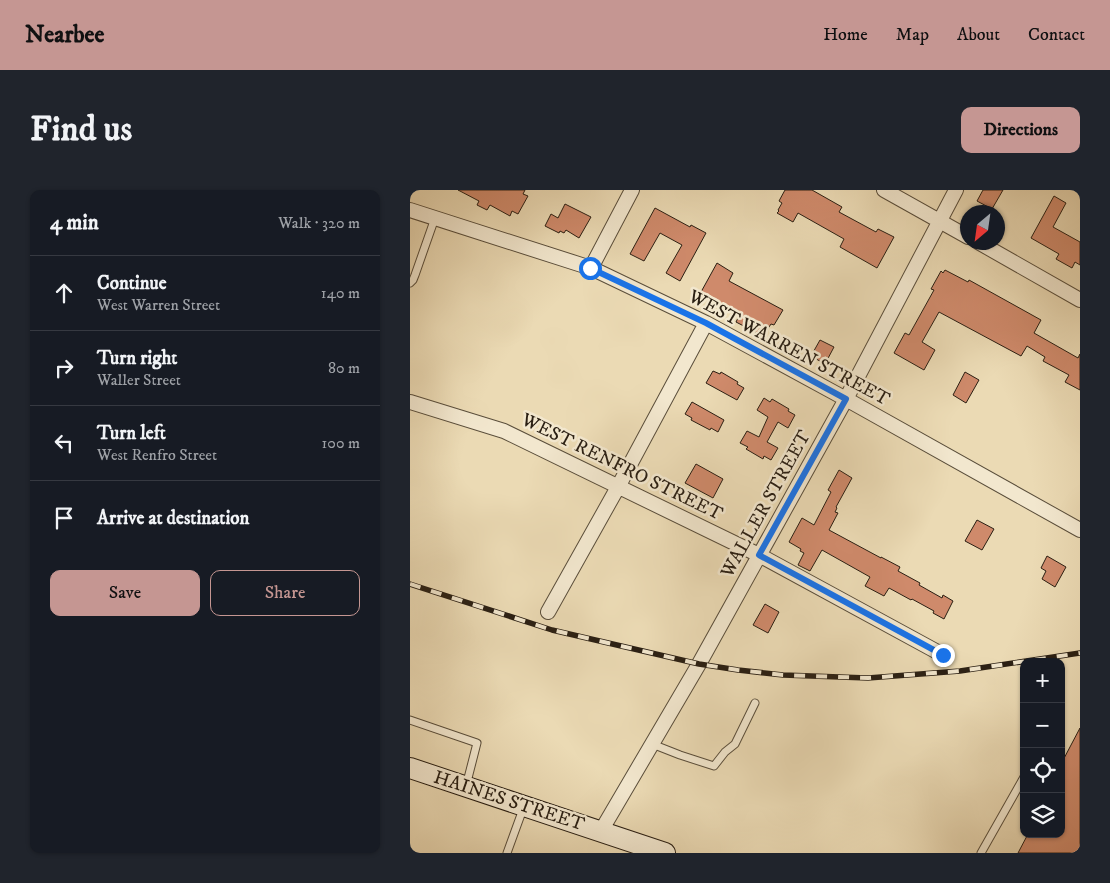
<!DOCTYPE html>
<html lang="en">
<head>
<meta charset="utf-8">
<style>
	:root { --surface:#171b24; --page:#20242c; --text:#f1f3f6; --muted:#9ea1a6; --line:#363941; --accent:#c59692 }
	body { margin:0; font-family:"IM FELL DW Pica",serif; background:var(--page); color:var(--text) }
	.controls { position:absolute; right:15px; bottom:15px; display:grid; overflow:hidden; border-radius:10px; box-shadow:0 1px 4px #0004 }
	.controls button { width:45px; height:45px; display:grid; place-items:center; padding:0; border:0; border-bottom:1px solid var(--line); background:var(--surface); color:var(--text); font:25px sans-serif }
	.compass { position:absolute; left:550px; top:15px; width:45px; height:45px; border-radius:50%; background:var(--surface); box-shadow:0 1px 4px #0004; rotate:209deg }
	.stop { position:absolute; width:15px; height:15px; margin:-11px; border:4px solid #1a73e8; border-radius:50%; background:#fff }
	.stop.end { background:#1a73e8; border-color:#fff; box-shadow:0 1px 5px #0008 }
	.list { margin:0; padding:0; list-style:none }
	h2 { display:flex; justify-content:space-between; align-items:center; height:65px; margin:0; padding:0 20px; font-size:21px }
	h2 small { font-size:16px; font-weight:400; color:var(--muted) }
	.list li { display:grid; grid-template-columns:32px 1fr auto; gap:15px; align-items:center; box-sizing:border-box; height:75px; padding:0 20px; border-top:1px solid var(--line) }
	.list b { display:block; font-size:19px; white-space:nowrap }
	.list p { margin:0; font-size:16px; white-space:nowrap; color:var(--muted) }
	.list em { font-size:16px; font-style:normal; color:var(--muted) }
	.actions { display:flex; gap:10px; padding:15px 20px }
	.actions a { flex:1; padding:11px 0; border:1px solid var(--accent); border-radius:10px; text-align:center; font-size:18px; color:var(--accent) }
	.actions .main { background:var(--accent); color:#111 }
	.icon { flex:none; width:28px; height:28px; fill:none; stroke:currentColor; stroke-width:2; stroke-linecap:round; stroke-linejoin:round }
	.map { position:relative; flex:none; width:670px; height:663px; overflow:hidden; border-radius:10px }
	header { display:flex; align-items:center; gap:30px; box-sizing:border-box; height:70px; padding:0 25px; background:var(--accent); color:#111 }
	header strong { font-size:24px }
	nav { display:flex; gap:28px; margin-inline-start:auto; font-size:18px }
	.intro { display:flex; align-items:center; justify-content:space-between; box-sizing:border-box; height:120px; padding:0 30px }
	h1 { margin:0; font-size:35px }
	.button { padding:12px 22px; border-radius:10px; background:var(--accent); color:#111; font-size:18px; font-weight:700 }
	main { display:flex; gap:30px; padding:0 30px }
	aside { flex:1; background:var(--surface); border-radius:10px; box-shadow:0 1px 4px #0004 }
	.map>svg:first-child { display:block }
	.building { fill:#cf8a6b; stroke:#2a1f13 }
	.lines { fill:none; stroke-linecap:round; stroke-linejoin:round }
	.lane-casing { stroke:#5a4e3b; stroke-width:9 }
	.street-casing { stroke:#5a4e3b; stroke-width:16 }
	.secondary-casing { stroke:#2a1f13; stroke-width:22 }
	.lane { stroke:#f2e7ce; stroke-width:7 }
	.street { stroke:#f2e7ce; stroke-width:14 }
	.secondary { stroke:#f2e7ce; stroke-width:20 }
	.rail-casing { stroke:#2a1f13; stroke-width:5.5 }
	.rail { stroke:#f2e7ce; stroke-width:4; stroke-dasharray:11; stroke-linecap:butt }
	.route { stroke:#1a73e8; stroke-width:6 }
	.labels { text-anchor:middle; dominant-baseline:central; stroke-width:5; stroke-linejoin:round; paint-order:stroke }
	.street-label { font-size:19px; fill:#2a1f13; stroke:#f2e7ce }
</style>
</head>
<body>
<header>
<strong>Nearbee</strong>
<nav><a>Home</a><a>Map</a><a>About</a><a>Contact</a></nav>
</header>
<div class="intro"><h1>Find us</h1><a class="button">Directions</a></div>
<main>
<aside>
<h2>4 min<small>Walk · 320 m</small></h2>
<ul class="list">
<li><svg class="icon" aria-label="ahead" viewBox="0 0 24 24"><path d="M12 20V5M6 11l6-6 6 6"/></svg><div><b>Continue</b><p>West Warren Street</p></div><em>140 m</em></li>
<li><svg class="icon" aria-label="right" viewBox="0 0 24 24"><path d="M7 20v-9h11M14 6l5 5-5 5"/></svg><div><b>Turn right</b><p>Waller Street</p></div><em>80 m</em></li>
<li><svg class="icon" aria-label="left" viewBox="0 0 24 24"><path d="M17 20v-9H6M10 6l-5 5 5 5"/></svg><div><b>Turn left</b><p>West Renfro Street</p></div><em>100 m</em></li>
<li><svg class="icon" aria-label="arrive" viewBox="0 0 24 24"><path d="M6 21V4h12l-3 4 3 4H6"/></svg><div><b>Arrive at destination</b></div></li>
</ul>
<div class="actions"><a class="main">Save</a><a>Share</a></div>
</aside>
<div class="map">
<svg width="670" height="663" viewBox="0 0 670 663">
	<rect width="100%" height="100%" fill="#ebdab4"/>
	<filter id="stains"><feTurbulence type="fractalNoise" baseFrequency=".004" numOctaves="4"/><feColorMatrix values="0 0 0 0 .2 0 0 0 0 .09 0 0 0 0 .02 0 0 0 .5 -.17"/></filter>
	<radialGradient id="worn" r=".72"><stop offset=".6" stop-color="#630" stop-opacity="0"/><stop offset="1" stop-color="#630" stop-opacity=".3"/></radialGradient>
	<path class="building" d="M48,0h67l-2,4 5,2 -10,18 -6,-3 -2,5 -20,-11 -3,5 -10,-5 2,-4z
		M375,0h27l30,17 -3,5 37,20 2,-3 16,8 -17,31 -37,-21 4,-8 -46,-26 -5,9 -16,-9 2,-2 -1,-1 4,-7 -3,-2z
		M573,0h20l-11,19 -15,-8z
		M644,6l12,7 -13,24 27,15v23l-5,-3 -3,6 -16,-9 3,-5 -28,-16z
		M155,14l26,13 -12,21 -13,-8 -2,3 -4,-2 -1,2 -14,-7 6,-12 7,4z
		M245,18l35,19 1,-2 15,8 -26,48 -14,-8 16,-28 -22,-12 -16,28 -14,-7z
		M307,73l16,10 -4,8 54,29 -9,15 -3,-1 -8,12 -27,-14 3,-6 -7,-4 1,-2 -32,-18z
		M535,80l23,12 1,-2 72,40 -7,13 44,25 2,-4v36l-15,-8 4,-7 -26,-14 2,-4 -18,-11 -6,10 -82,-44 -17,30 13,8 -11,20 -30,-17 11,-20 4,2 25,-45 -3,-1 10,-18 2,2z
		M410,150l14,7 -9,17 -14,-8z
		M303,181l7,3 1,-2 17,10 -1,2 7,4 -7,12 -31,-17z
		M555,182l14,8 -13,23 -13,-8z
		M354,208l6,4 2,-3 17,10 -1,2 7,4 -7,13 -10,-6 -11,20 11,6 -7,12 -7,-4 -1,3 -17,-10 2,-2 -8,-4 7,-12 12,6 9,-20 -11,-7z
		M282,212l32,18 -6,12 -7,-4 -1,2 -19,-10 1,-2 -7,-4z
		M286,274l27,15 -10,19 -28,-15z
		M429,280l13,8 -16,29 1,1 -2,4 3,1 -9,17 52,28v-1l19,10 -2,4 22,12 -1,2 23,13 1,-3 10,6 -9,18 -11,-6 1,-2 -22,-12 -1,1 -22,-12 -5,8 -19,-10 5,-9 -48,-27 -12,21 -12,-6 6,-12 -4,-2 1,-2 -12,-7 13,-24 12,7 17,-33 -3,-2z
		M567,330l17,9 -12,21 -17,-9z
		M637,366l19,11 -11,20 -13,-8 4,-8 -5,-3z
		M355,414l14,8 -11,21 -15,-8z
		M670,538v125h-62l10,-19h33v-70z"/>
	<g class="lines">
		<defs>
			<path id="lane" d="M0,93l3,-3 2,-5 20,-57
				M0,530l67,23 -11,43
				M242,554l28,11 34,11 11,-14 10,-8 20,-41
				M97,663l16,-44
				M571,663l43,-76"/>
			<path id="street" d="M474,0l84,47
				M0,20l181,58 115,55 140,76 234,131
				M568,52l102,58
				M181,78l41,-78
				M0,212l94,29 255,124 184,100
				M138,422l70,-125 88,-164
				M191,641l98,-167 147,-265 110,-209"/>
			<path id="secondary" d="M0,578l255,85"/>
		</defs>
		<use href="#lane" class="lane-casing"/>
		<use href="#street" class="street-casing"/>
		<use href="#secondary" class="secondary-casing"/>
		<use href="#lane" class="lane"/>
		<use href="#street" class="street"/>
		<use href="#secondary" class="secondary"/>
		<defs>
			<path id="rail" d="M0,394l142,46 147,34 39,6 45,5 85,3 92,-7 120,-18"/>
		</defs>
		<use href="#rail" class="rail-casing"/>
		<use href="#rail" class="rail"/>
	</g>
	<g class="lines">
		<path class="route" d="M180,78l116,55 140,76 -87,156 184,100"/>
	</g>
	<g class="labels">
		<g class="street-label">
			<text transform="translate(379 158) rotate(28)">WEST WARREN STREET</text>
			<text transform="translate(212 277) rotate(26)">WEST RENFRO STREET</text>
			<text transform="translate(356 314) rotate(-61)">WALLER STREET</text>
			<text transform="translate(99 611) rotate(18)">HAINES STREET</text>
		</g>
	</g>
	<rect width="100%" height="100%" filter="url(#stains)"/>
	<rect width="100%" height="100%" fill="url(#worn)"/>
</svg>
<div class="controls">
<button>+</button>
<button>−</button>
<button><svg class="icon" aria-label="locate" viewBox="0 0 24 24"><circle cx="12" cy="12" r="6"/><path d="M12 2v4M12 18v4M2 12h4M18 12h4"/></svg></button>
<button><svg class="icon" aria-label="layers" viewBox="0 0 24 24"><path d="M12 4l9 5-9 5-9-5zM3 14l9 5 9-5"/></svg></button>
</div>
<svg class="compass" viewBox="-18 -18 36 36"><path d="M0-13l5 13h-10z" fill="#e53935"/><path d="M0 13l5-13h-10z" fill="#9ea1a6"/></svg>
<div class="stop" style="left:180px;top:78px"></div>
<div class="stop end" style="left:533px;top:465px"></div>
</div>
</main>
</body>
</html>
